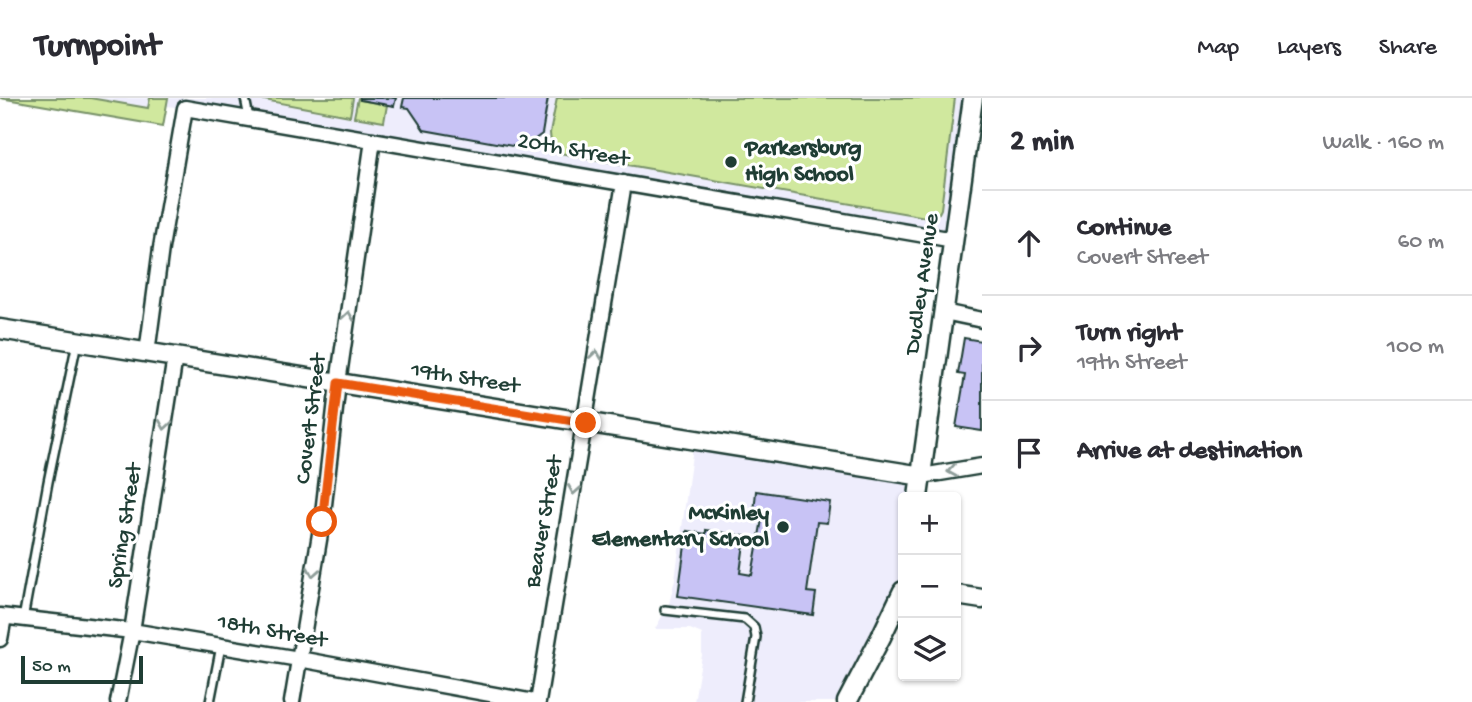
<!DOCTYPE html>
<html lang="en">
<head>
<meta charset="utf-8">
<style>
	:root { --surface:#fff; --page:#f7f7f7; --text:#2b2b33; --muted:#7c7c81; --line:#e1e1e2 }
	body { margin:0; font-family:"Gochi Hand",sans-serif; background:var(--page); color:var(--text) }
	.controls { position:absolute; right:21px; bottom:21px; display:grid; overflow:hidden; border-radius:7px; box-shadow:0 2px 5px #0004 }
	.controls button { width:63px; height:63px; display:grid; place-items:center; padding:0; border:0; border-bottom:2px solid var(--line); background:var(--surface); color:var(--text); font:35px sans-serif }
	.scale { position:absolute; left:21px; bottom:18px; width:122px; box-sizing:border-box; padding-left:7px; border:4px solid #1f3d34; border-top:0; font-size:19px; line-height:24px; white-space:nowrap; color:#1f3d34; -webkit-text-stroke:5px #fff; paint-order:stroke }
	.stop { position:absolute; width:21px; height:21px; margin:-16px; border:5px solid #ea580c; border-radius:50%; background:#fff }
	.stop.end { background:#ea580c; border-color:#fff; box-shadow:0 2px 7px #0008 }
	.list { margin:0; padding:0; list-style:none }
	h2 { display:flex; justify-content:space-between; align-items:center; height:91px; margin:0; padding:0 28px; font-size:30px }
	h2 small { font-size:23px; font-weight:400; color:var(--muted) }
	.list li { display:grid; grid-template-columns:46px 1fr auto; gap:21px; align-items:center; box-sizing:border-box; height:105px; padding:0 28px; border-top:2px solid var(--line) }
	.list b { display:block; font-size:26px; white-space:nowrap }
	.list p { margin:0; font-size:23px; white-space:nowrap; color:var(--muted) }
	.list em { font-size:23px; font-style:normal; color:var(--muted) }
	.icon { flex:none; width:38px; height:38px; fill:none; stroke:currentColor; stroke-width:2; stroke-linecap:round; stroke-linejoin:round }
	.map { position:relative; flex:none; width:982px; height:604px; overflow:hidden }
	header { display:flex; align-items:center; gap:42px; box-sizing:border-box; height:98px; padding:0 35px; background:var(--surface); border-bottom:2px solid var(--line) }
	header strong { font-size:33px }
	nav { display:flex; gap:38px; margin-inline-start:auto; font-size:24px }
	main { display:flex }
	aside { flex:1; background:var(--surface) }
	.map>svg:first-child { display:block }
	.built { fill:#eeedfc }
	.green { fill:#d0e89e; stroke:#789269; stroke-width:2 }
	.building { fill:#c8c3f5; stroke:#1f3d34; stroke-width:2 }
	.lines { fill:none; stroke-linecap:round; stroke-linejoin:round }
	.service-casing { stroke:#1f3d34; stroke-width:12 }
	.minor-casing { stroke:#1f3d34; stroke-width:19 }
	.tertiary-casing { stroke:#1f3d34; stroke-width:23 }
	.service { stroke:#fff; stroke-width:7 }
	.minor { stroke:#fff; stroke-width:14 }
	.tertiary { stroke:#fff; stroke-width:18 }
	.oneway { stroke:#8f9e9a }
	.route { stroke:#ea580c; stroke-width:9 }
	.poi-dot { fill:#1f3d34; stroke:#fff; stroke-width:2.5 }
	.labels { text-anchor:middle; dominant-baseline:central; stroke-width:6; stroke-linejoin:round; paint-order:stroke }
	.poi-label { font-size:23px; font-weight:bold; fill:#1f3d34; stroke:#fff; text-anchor:start }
	.street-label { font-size:23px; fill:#1f3d34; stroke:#fff }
</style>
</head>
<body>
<header>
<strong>Turnpoint</strong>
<nav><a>Map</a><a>Layers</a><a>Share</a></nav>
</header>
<main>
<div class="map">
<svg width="982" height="604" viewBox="0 0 982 604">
	<rect width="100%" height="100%" fill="#fff"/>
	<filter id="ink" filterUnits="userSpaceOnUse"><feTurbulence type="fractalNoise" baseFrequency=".0143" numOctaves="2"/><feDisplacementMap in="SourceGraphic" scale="14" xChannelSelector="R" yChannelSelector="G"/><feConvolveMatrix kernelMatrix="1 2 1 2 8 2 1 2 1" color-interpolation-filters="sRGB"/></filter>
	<g filter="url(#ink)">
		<path class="built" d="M0,0h973l-19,142 -769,-132 -18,-2 -4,20z
			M694,342l228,36 -4,21h-15v94l-60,111h-149l8,-47v-21l-12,-5h-35l14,-25 6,-25z"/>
		<path class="green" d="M0,0h90l58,10 2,-10h18l-5,28z
			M254,0h99l-3,18z
			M358,0h2v2l27,5 -3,17 -30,-5z
			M557,0h398l-14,111 -2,4 -8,5 -371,-65 -4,-9 -5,-1 -1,-10z"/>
		<path class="building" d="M360,0h36l-2,8 -34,-6z
			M404,0h144l-6,36 -19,14 -99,-18 -15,-22 -7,-1z
			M964,240l18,3v90l-26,-4 9,-52 -7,-1z
			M756,393l74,11 -3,21 -10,-1 -10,70 9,1 -3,22 -135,-19 9,-65 19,3v-4l39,6 -5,37 12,2 11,-61 -9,-1z"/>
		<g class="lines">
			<defs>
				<path id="service" d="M245,0l4,20
					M665,512l80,9 9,8 2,10 -11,65
					M23,521l25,-137 29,-140
					M210,604l11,-56"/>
				<path id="minor" d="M944,214l38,8
					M147,255l14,-105 24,-140 769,132
					M922,378l60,-10
					M0,518l132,15 167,28 235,43
					M0,541l4,-22
					M118,604l14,-71 43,-274
					M292,604l30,-180 16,-139 35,-243
					M538,604l86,-519"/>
				<path id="tertiary" d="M0,231l922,147
					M918,399l55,-399
					M956,497l26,4
					M847,604l34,-65 22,-46"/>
			</defs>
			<use href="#service" class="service-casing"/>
			<use href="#minor" class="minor-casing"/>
			<use href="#tertiary" class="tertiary-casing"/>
			<use href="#service" class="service"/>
			<use href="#minor" class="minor"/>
			<use href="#tertiary" class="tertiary"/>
		</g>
		<defs><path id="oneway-chevron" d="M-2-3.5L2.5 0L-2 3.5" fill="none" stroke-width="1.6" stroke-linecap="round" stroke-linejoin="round" transform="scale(1.75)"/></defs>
		<g class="oneway">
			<use href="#oneway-chevron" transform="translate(348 218) rotate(-82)"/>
			<use href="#oneway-chevron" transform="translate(596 257) rotate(-82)"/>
			<use href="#oneway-chevron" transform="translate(165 327) rotate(99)"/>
			<use href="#oneway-chevron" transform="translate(952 373) rotate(171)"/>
			<use href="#oneway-chevron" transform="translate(574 392) rotate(100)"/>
			<use href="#oneway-chevron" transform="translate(313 474) rotate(100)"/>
		</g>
	</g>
	<g class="lines" filter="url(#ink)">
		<path class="route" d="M322,424l16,-139 248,40"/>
	</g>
	<g class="poi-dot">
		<circle cx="731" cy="64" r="7"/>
		<circle cx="783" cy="429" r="7"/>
	</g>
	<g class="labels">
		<g class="poi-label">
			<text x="745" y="51">Parkersburg<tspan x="745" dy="26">High School</tspan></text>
			<text x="769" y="416" text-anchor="end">McKinley<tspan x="769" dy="26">Elementary School</tspan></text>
		</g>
		<g class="street-label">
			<text transform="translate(573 53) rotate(10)">20th Street</text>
			<text transform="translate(923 186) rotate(-82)">Dudley Avenue</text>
			<text transform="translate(465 281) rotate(9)">19th Street</text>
			<text transform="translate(312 321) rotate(-83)">Covert Street</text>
			<text transform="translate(545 424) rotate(-80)">Beaver Street</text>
			<text transform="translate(126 428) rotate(-81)">Spring Street</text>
			<text transform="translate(272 534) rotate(10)">18th Street</text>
		</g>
	</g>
</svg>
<div class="controls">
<button>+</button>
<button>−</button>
<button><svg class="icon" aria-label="layers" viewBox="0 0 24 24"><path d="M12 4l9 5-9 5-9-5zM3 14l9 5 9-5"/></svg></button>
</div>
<div class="scale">50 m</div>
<div class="stop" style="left:322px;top:424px"></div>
<div class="stop end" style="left:586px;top:325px"></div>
</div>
<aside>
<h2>2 min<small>Walk · 160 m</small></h2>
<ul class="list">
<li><svg class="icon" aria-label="ahead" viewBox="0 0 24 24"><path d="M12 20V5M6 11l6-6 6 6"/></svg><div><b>Continue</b><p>Covert Street</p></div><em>60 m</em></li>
<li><svg class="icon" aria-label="right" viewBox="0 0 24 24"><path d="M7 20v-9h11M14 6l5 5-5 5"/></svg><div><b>Turn right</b><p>19th Street</p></div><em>100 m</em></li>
<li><svg class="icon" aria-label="arrive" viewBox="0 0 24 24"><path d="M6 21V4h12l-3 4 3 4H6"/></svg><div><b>Arrive at destination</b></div></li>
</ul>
</aside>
</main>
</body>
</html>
